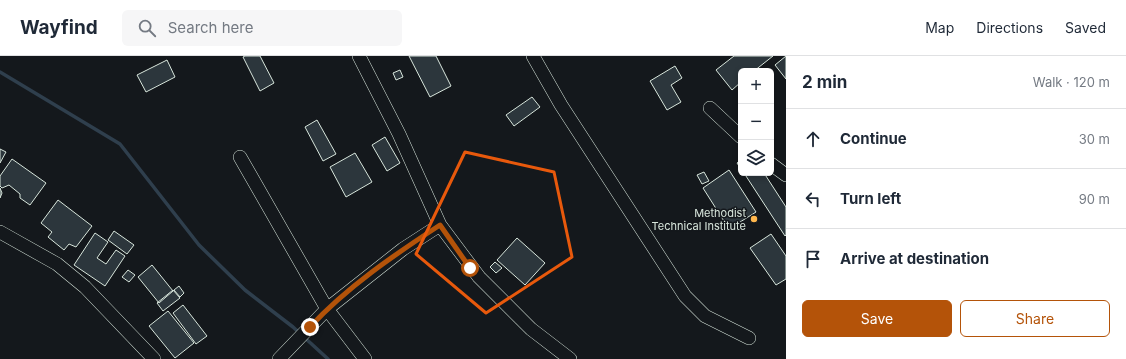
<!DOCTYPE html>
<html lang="en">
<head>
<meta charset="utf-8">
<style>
	:root { --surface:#fff; --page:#f6f6f7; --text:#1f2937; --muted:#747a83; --line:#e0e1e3; --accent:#b45309 }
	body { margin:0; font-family:Inter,sans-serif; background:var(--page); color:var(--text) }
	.controls { position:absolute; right:12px; top:12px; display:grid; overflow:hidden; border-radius:6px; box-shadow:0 2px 6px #0003 }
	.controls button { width:36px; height:36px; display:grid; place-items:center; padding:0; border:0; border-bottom:1px solid var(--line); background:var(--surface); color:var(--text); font:20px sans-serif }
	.stop { position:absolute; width:12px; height:12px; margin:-9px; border:3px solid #b45309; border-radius:50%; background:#fff }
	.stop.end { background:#b45309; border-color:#fff; box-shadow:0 1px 4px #0008 }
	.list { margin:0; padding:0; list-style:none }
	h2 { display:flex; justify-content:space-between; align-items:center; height:52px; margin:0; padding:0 16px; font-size:17px }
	h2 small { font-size:13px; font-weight:400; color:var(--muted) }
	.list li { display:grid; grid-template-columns:26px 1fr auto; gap:12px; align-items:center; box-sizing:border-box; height:60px; padding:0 16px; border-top:1px solid var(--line) }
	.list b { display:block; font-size:15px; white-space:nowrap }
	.list em { font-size:13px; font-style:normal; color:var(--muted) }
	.actions { display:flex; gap:8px; padding:12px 16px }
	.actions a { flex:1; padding:9px 0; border:1px solid var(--accent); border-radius:6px; text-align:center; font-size:14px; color:var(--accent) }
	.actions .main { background:var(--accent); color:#fff }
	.icon { flex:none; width:22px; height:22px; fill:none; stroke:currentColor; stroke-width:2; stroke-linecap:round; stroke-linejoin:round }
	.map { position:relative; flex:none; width:786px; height:303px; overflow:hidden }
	header { display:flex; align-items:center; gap:24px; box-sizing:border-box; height:56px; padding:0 20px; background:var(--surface); border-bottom:1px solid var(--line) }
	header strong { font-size:19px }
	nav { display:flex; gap:22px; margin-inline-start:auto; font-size:14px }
	.search { width:280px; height:36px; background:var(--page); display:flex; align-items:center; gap:10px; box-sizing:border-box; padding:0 14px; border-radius:6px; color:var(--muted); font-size:15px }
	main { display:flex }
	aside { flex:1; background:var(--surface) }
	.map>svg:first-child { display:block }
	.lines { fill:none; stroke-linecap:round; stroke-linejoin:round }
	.stream { stroke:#2f3f4d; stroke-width:3.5 }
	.building { fill:#2c363c; stroke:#d8e6dc }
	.minor-casing { stroke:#d8e6dc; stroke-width:14 }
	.minor { stroke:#14181c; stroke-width:13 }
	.route { stroke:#b45309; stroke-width:5 }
	.marked { fill:none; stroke:#e8590c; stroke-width:3; stroke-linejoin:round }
	.poi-dot { fill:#ffb74d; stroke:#14181c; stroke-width:1.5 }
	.labels { text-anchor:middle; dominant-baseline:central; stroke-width:3; stroke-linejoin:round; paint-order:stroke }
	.poi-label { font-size:11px; fill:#d8e6dc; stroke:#14181c; text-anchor:end }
</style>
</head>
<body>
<header>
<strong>Wayfind</strong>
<div class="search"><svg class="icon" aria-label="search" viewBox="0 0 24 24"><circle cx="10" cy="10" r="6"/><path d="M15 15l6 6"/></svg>Search here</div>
<nav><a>Map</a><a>Directions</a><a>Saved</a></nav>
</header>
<main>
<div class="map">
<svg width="786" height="303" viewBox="0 0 786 303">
	<rect width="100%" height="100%" fill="#14181c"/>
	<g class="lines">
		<path class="stream" d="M0,16l120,72 79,101 46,45 48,37 35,32"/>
	</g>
	<path class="building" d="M245,0h15l14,27 -14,8 -17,-34z
		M409,0h27l15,30 -21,11z
		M734,0h39l-19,15h-13v11l-9,8 -16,-20z
		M786,0v23l-11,-14z
		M167,4l8,17 -29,15 -9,-17z
		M675,10l7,12 -11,7 10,17 -14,8 -17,-29z
		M400,14l3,7 -7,3 -3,-7z
		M532,41l8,10 -26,19 -8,-11z
		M317,64l19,34 -13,7 -18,-34z
		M385,81l15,26 -13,8 -15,-26z
		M0,93l6,3 -6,11z
		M355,97l17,29 -26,15 -16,-30z
		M12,103l34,24 -16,22 -10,-7v-4l-11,-9 -7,3 -2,-2v-10z
		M741,104v9l-4,-6z
		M729,114l27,42 -27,17 -26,-41z
		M704,116l5,9 -7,3 -5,-9z
		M744,117h20l22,34v28l-1,1z
		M0,132l2,5 -2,5z
		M58,144l34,26 -16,21 -7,-3 -5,6 -16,-13 4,-5 -11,-9z
		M114,175l20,14 -7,9 -19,-14z
		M95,177l13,9 -11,16 9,6 10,-14 9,6 -20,30 -31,-21z
		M771,178l15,22v23l-10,6 -26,-37z
		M517,182l28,25 -20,22 -28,-25z
		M495,206l7,6 -6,5 -6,-6z
		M152,209l21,26 -14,12 -21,-26z
		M128,214l7,5 -6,7 -7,-5z
		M179,230l5,7 -4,4 -6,-7z
		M173,234l7,8 -17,13 -6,-8z
		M183,249l24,31 -11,8 -23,-31z
		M168,255l26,32 -19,15 -26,-32z"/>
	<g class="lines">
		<defs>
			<path id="minor" d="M359,0l40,78 41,91 39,52 52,52 39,30
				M533,0l28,49 124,191 20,20 44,22
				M710,52l31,29
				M240,101l87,152 38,50
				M771,108l15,11
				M0,176l57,32 28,23 69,72
				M279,303l48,-50 76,-60 37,-24"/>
		</defs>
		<use href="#minor" class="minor-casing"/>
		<use href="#minor" class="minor"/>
	</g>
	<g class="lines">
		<path class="route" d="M310,271c37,-40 84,-72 130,-102l30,43"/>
	</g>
	<path class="marked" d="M465,96l89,20 18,85 -86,56 -70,-59z"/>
	<circle class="poi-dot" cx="754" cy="163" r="4"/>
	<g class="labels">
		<g class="poi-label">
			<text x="746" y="157">Methodist<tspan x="746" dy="13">Technical Institute</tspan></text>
		</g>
	</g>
</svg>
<div class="controls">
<button>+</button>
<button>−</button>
<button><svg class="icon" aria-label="layers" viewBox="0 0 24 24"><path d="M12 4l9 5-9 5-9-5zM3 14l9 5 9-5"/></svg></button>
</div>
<div class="stop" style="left:470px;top:212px"></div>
<div class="stop end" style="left:310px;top:271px"></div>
</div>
<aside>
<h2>2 min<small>Walk · 120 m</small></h2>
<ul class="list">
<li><svg class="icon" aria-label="ahead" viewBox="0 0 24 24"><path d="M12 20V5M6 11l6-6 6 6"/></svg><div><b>Continue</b></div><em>30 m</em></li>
<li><svg class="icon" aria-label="left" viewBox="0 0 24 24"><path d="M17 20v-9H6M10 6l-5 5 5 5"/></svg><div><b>Turn left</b></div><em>90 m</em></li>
<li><svg class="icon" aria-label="arrive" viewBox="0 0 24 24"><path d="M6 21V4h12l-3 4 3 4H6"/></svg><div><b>Arrive at destination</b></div></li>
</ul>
<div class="actions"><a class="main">Save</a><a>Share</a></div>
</aside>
</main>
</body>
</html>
